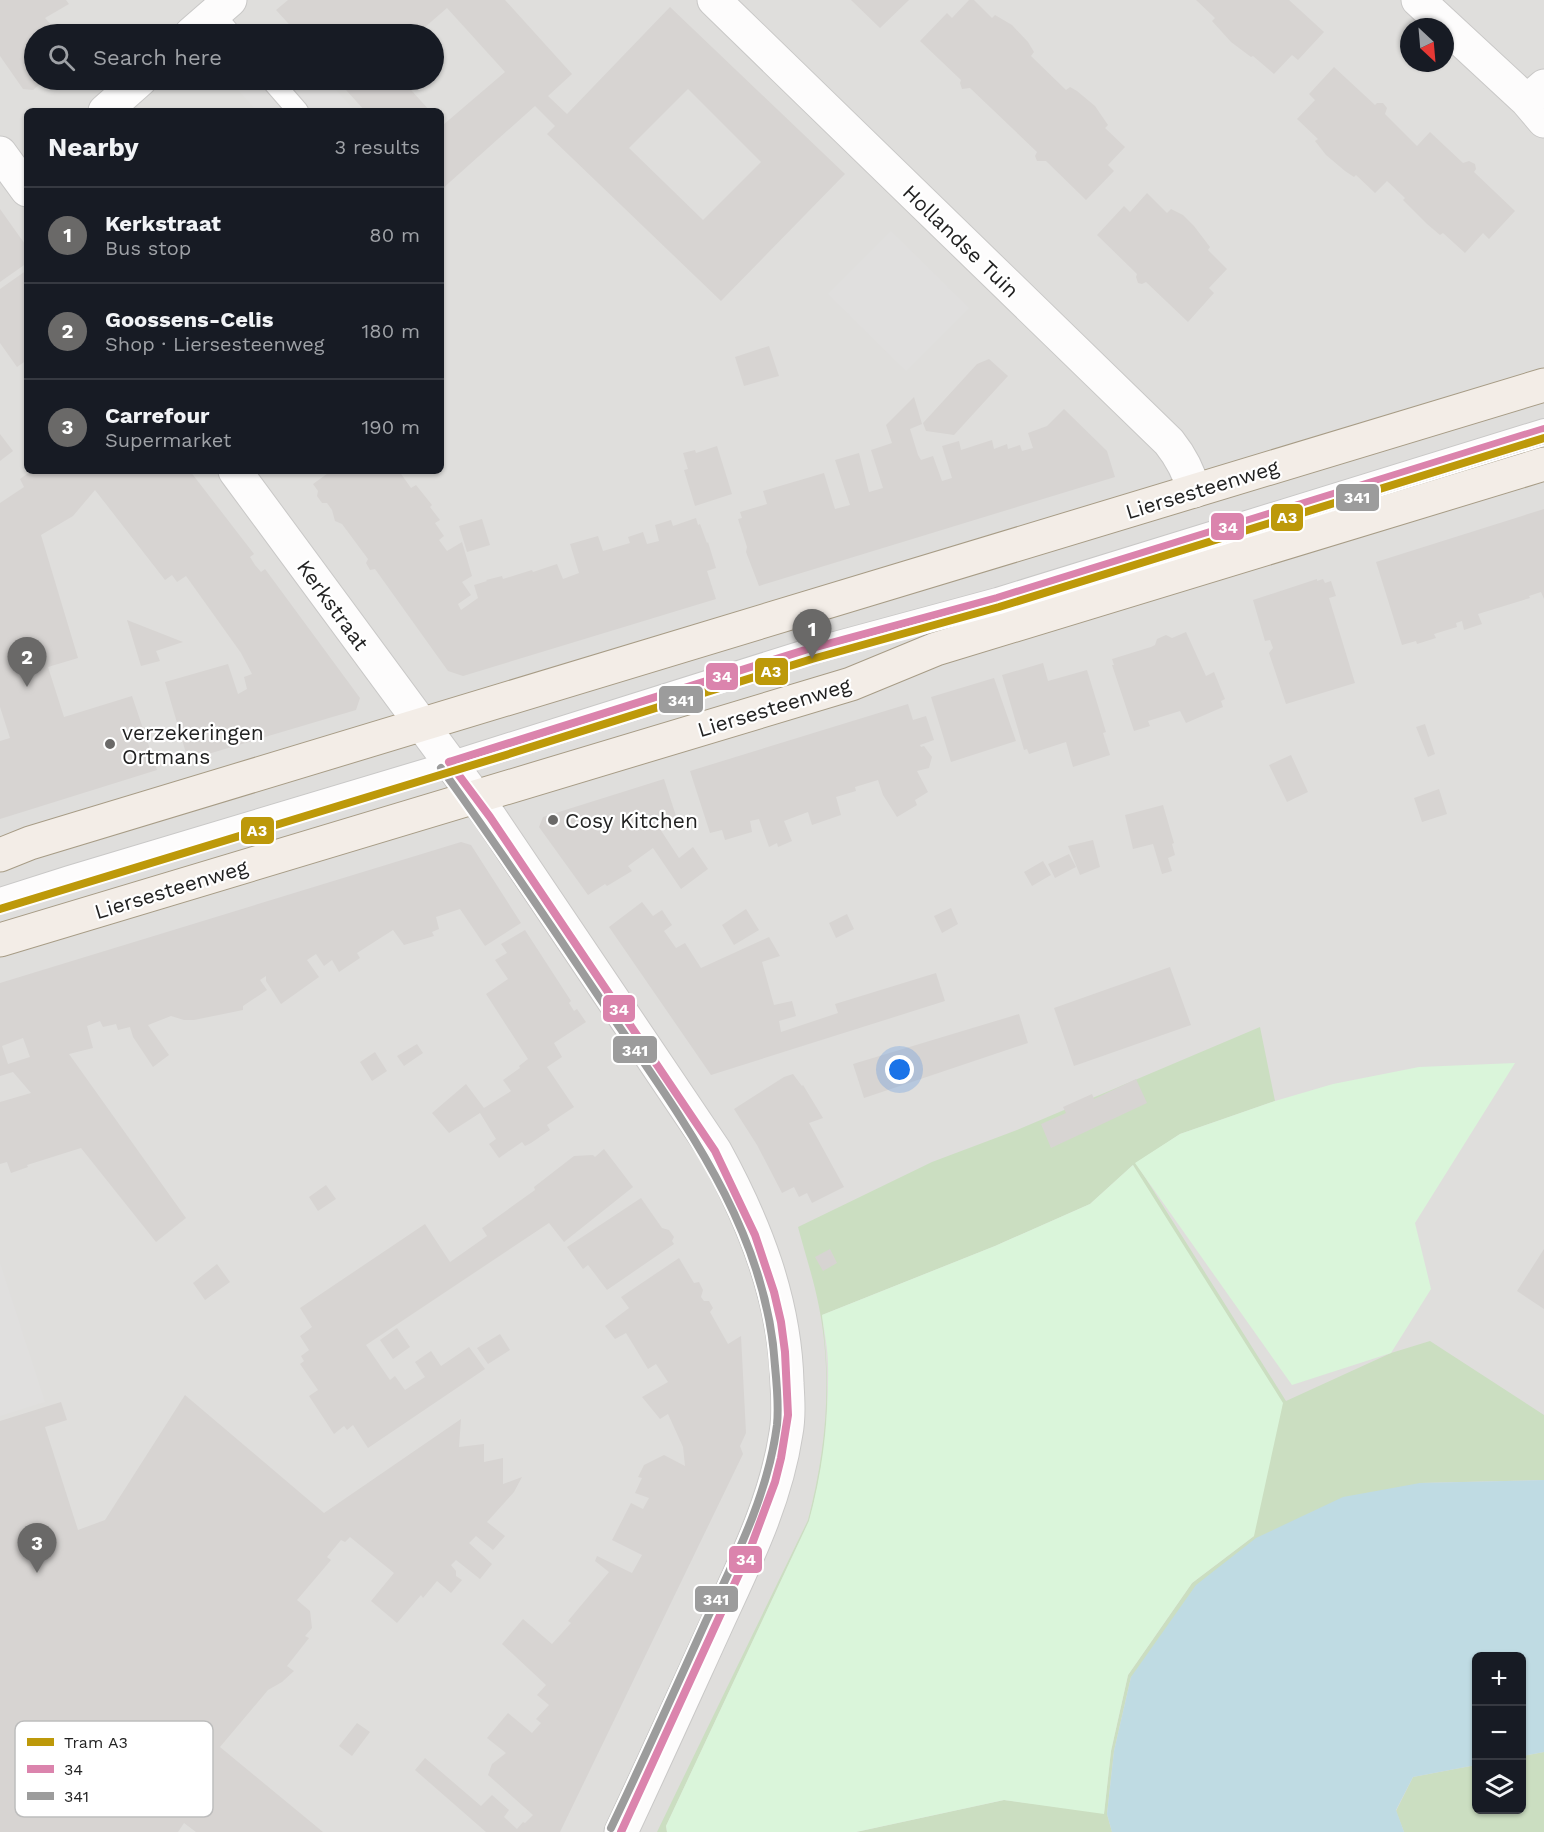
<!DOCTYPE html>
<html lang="en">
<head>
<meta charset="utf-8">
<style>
	:root { --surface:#171b24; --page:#20242c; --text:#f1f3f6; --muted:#9ea1a6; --line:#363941; --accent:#6a6968 }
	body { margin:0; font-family:"Work Sans",sans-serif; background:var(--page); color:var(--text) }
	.controls { position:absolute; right:18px; bottom:18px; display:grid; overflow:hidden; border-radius:9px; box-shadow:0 2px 4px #0004 }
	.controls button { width:54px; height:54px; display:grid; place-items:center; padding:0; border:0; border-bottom:2px solid var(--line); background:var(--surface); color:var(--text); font:30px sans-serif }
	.compass { position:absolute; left:1400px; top:18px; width:54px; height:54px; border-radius:50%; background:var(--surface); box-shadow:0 2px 4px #0004; rotate:154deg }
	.you { position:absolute; left:900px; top:1070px; width:21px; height:21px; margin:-15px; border:4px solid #fff; border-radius:50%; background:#1a73e8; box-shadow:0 0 0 9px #1a73e833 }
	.badge { display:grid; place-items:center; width:39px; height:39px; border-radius:50%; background:var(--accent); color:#fff; font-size:20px; font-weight:700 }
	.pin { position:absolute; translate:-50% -50px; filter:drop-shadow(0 2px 3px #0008) }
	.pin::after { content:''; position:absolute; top:32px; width:21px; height:18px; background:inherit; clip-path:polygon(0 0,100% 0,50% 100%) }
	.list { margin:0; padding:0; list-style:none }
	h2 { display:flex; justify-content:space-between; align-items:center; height:78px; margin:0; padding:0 24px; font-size:26px }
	h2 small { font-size:20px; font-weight:400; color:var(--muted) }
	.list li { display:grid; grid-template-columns:39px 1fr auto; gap:18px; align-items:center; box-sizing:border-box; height:96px; padding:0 24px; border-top:2px solid var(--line) }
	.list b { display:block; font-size:22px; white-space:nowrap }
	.list p { margin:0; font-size:20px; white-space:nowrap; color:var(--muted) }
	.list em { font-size:20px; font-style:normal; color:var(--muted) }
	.icon { flex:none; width:33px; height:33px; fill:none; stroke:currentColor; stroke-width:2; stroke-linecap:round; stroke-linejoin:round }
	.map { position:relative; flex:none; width:1544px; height:1832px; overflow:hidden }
	.search { position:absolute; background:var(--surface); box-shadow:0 2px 4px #0004; left:24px; top:24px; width:420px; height:66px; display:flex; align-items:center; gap:15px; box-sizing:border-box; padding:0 21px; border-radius:33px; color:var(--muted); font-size:22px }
	.panel { position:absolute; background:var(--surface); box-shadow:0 2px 4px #0004; left:24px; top:108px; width:420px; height:366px; border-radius:9px }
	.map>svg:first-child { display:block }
	.residential { fill:#dfdedc; fill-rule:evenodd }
	.forest { fill:#cbdec1 }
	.park { fill:#daf5da }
	.parking { fill:#e0dfde }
	.water { fill:#bfdbe3 }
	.building { fill:#d7d4d2; fill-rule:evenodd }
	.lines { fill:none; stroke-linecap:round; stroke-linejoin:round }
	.lane-casing { stroke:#c9c8c7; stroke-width:22 }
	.street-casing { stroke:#c9c8c7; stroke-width:35 }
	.primary-casing { stroke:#a79c86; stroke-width:35 }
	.lane { stroke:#fdfcfc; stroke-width:20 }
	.street { stroke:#fdfcfc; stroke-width:33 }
	.primary { stroke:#f3ede7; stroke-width:33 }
	.bus-1-casing { stroke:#fff; stroke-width:12 }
	.bus-2-casing { stroke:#fff; stroke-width:12 }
	.bus-1 { stroke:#db84ad; stroke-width:8 }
	.bus-2 { stroke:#9c9c9c; stroke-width:8 }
	.tram-1-casing { stroke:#fff; stroke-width:12 }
	.tram-1 { stroke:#bd990a; stroke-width:8 }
	.poi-dot { fill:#6a6968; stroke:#fff; stroke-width:2 }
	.labels { text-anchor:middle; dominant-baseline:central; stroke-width:4.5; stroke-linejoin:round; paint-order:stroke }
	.street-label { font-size:21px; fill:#222; stroke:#fff }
	.poi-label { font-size:21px; fill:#222; stroke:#fff; text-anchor:start }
	.key { fill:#fff; stroke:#bdbdbd; stroke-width:1.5 }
	.key-label { font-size:16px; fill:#222 }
	.line-badge { stroke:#fff; stroke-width:2 }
	.badge-label { font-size:16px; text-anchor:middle; font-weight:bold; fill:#fff }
</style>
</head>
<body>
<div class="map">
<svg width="1544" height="1832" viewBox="0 0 1544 1832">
	<rect width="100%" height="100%" fill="#f0eeeb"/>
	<path class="residential" d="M0,0h1544v1832h-1544zM1409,27h36v36h-36zM34,34h400v46h-400zM27,111h414v360h-414zM1476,1656h46v154h-46z"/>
	<path class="forest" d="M1260,1027l15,74 -95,33 -44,29 150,238 105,-48 39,-12 114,74v65l-124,3 -289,194 -17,74 -7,63 5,18h-256l148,-32 100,13 7,-62 17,-76 64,-92 62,-47 -121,-371 -43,39 -95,42 -173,69c9,73 7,135 -13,206l-143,305 1,6h-10l151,-312c18,-69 25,-142 11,-213 -5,-27 -14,-53 -21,-80l134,-65 85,-32z
		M1544,1752v80h-140l-8,-21 17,-34 63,-12v45h46v-54z"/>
	<path class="park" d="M1515,1063l-100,160 16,66 -40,64 -99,32 -157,-222 45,-29 95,-33 58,-17 86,-17z
		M1133,1165l150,238 -29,133 -62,47 -64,92 -17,76 -7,63 -100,-14 -148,32h-189l-1,-6 143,-305c14,-51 20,-103 19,-156 0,-16 -4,-34 -6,-50l173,-69 95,-42z"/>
	<path class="parking" d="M229,80h98l28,31h-98z
		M891,231l78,77 -63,63 -78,-77z
		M0,1263l45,139 -45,14z"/>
	<path class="water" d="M1544,1480v272l-22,4v-100h-46v109l-63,12 -17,33 8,22h-292l-5,-18 7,-63 17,-74 65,-92 60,-47 87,-41 77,-14z"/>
	<path class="building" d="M0,0h66l3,4 -24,14 14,16h-25v46h11l-12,10 -10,-1 -23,-33z
		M288,0h217l67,74 -24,22 19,18 103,-107 175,167 -124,127 -174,-167 8,-8 -20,-20 -94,84v-67l2,2 62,-53 -58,-64 -30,26h-119l-22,-24zM688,89l73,73 -58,58 -74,-72z
		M851,0h58l-29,28z
		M969,0h5l18,18 3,-3 17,10 16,17 6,10 -3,4 35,34 4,-3 7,4 18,15 13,19 -3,3 20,19 -17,18 6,6 -28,29 -40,-39h-9l-2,-5 2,-4 -67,-64 -8,1 -2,-6 1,-3 -41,-39 27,-28 5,5z
		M1196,0h93l35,32 -26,28 -6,-5 -18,19 -21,-18 -2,1 -20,-15 -19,-21 3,-3z
		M1334,67l41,38 2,-2h6l4,5 -2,6 32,32 13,-14 33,31 6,-2 6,3 1,5 -2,3 41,39 -26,28 -6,-6 -18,20 -22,-20 -3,2 -13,-11 -24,-24 2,-2 -18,-17 -12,12 -19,-18 -2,2 -9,-6 -19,-16 -11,-14 3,-2 -21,-20 18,-19 -6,-6z
		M337,80h65l28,31h-65z
		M1147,193l20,20 4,-4 12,6 11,11 16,21 -2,3 19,19 -18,19 5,5 -26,29 -42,-40 -4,2 -4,-1 -2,-6 1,-3 -40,-39 27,-29 6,6z
		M0,209l27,38v16l-27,19z
		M27,270v90l-10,7 -17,-24v-54z
		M769,346l10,30 -35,10 -9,-29z
		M989,359l19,17 -54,59 -28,-4 -3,-8 54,-59z
		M914,397l8,27 -12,5 8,26 3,5 12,-4 9,25 10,-3 -10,-32 17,-5 2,9 31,-10 2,9 13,-5 1,5 12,-4 2,6 11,-3 -5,-15 19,-7 17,-17 43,42 8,26 -356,109 -13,-34 1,-5 -9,-28 4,-1 -2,-6 27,-8 -4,-13 61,-18 11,36 15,-4 -15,-45 24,-7 10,39 14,-4 -12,-38 21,-7 -6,-18z
		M0,434l13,17 -13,10z
		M717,446l15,48 -37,12 -11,-36 4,-1 -5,-16 12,-3 1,3z
		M31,471h159l64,83 -4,3 5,8 6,7 4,-3 95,129 -4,12 -168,50 -23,-78 63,-18 10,30 9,-5 -3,-12 8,-3 -11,-21 -55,-77 -9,6 -5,-7 -7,5 -70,-90 -22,26 -32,19 37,123 -30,9 16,50 68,-21 25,74 -157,49v-78l10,-3 -10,-31v-204l24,-16 -4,-8z
		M331,471h68l12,17 5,-3 16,20 -2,2 10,13 -5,3 9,13 -5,4 8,11 15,-9 10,34 -10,6 9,13 -13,9 3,6 17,-12 -4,-13 13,-4 -1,-1 16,-4 1,3 29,-9 1,2 24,-8 6,15 16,-6 -9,-29 28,-8 5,15 27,-8 -2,-6 15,-5 4,12 12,-3 -4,-16 16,-5 2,6 23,-8 2,7 2,-1 7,19 1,-1 8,26 -9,3 9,28 -253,77 -15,-5 -73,-102 -5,1 -4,-7 2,-4 -26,-35 -7,-3 -3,-11 -5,-7h-5l-5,-7 1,-5 -5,-7z
		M1544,509v90l-3,-7 -12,4 1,2 -52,16 4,10 -18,6 -2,-9 -6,2 1,4 -23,7 2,4 -19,6 -1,-3 -14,4 -26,-83z
		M482,519l8,26 -23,7 -8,-26z
		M1317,579v2l6,-2 2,4 6,-2 5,15 -7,2 26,85 -69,21 -17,-51 4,-5 -3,-8 -5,1 -12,-41z
		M127,620l56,22 -27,9 4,10 -19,5z
		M1186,632l20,44 8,-4 11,27 -4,2 2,6 -37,16 -6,-12 -32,10 2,5 -16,5 -22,-66h2l-2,-6 39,-12 4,-2 2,-6 9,-4 6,3z
		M1043,663l5,18 39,-11 19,62 -3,1 7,22 -37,12 -7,-25 -37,12 -2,-5 -3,1 -22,-75z
		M994,678l22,63 -65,21 -20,-65z
		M908,704l5,16 13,-4 8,24 -14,5 1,2 3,-1 8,11 -3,11 -12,3 11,21 -13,8 2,5 -20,12 -14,-22 -5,-15 -23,7 1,4 -20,6 5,18 -29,10 -4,-13 -24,9 8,20 -14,6 -1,-4 -8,4 -10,-28 -9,2 2,11 -27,8 -3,-10 -12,3 -20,-62z
		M1425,724l10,30 -7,3 -12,-30z
		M1291,755l17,37 -21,10 -18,-37z
		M664,779l14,43 -18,7 19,29 14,-11 15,22 -27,20 -28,-41 -25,18 4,5 -25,15 -2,-2 -17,11 -49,-68 4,-10z
		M1439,789l8,25 -25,8 -8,-24z
		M1163,805l11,38 -2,1 3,11 -7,3 4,13 -10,3 -9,-30 -20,5 -8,-34z
		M1093,840l7,27 -20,8 -12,-29z
		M461,842l10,3 50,78 -36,23 -25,-37 -24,8 3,12 -7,3 2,4 -30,9 -11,-15 -36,23 3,5 -21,14 -7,-12 -8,6 -8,-12 -9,6 12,17 -38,27 -15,-23v-5l-6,4 7,10 -24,16v4l-49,10h-10l-13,-4 -23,9 21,30 -16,12 -20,-30 -3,-10 -12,3 -2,-6 -13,3 -3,-6 -13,5 6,22 -24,6 117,164 -30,24 -75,-94 -54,17 1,2 -17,6 -4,-11 -7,2v-62l31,-9 -18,-21 -13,4v-93zM23,1038l7,19 -22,7 -6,-18z
		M1069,854l7,13 -21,11 -7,-14z
		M1043,861l8,14 -19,11 -8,-14z
		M642,902l11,14 9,-6 10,15 -8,6 12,17 9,-5 16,25 68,-31 11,19 -18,6 12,43 18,-4 4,15 -17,5 2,11 57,-19 -3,-9 101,-31 9,28 -234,74 -102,-148z
		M951,908l7,16 -16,9 -8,-17z
		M746,909l13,21 -25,15 -12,-20z
		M847,914l7,15 -18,9 -7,-15z
		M525,930l46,71 -2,2 5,8 3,-2 9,13 -32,21 8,14 -15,10 27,40 -27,18 3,5 -19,13 -6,3 -3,-4 -23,16 -10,-14 7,-5 -16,-26 -31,20 -17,-20 34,-29 18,24 27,-17 -8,-11 17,-12 -1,-2 9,-7 -42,-65 22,-15 -13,-19 12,-7 -6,-9z
		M1170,967l21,58 -117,41 -20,-58z
		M1019,1014l9,29 -164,55 -11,-34z
		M417,1044l6,9 -19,13 -7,-10z
		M375,1052l12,19 -15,10 -12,-19z
		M793,1074l9,12 1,-1 20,33 -14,5 35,64 -32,16 -5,-10 -8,4 -5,-10 -12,6 -25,-48 -23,-36 50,-32z
		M1136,1079l11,24 -96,45 -10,-24 25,-11 -3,-6 29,-13 2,5z
		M604,1149l29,38 -69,55 -15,-19 -183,122 24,35 5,-4 10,14 20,-13 -10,-15 16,-11 10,15 28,-19 16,22 -117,79 -15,-23 -6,5 -3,-4 -10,8 -25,-38 9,-6 -18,-26 4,-3 -3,-5 8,-6 -9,-14 12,-9 -12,-19 125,-84 25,38 37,-26 -5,-8 53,-38 -1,-3 40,-31 19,-1 2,2z
		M326,1185l10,14 -18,12 -9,-14z
		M641,1198l21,30 7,2 5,7 -2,4 2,3 -67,46 -19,-25 -5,4 -16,-22z
		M830,1249l7,14 -14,8 -8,-14z
		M1544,1249v60l-27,-18z
		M679,1258l15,25 5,-1 4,8 -2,7 3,4h5l4,7 -3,4 18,32 13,-8 5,97 -6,13 3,8 -183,378h-74l-71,-62 10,-12 56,48 11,-11 17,15 -5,7 13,12 6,-7 2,1 8,-8 -45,-40 4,-11 14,-11 -19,-15 21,-25 24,20 9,-10 -5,-4 13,-14 -12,-10 9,-10 -44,-41 21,-25 29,25 19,-21 -3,-2 41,-49 -14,-11 2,-5 35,17 10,-18 -30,-15 19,-37 12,6 6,-11 -14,-5 7,-15 -4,-1 6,-12 20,-10 21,11 -2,-19 -15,-33 -8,5 -18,-22 26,-15 -12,-18 -8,5 -22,-36 -11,6 -10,-13 24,-18 -8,-11z
		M217,1264l13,18 -25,18 -12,-17z
		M397,1328l13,19 -17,12 -13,-19z
		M500,1334l10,16 -22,14 -11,-16z
		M185,1395l139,118 137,-94 -2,28 25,-3v18l19,-4v26l19,-7 -8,15 -27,30 18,14 -12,14 -17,-14 -7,7 23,21 -12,15 -24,-19 -5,5 5,6v5l6,4 -11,13 -14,-12 -14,17 -2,-3 -24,28 -26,-22 23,-28 -44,-36 -5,5 -4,-2 -14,17 4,3 -34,40 13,11 2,17 -7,8 4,2 -22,28 7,5 -12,11 -14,8 -48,57 103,85h-127l-12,-9 -6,9h-178v-411l61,-19 6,18 -22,7 33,103 27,-10z
		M357,1723l13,9 -18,24 -13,-10z"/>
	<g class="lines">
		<defs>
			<path id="lane" d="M214,14l17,20
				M271,80l27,31
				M0,898l69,-22 380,-114 356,-112 192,-52 547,-169"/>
			<path id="street" d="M714,0l455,442c12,15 20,30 25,49
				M1418,0l109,101
				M191,34l39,-34
				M1544,86l-17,15 17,20
				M105,111l35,-31
				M0,153l27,37
				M235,471l255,346 225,334c40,73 70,149 72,232 1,17 2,34 -1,50 -10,67 -40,127 -68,188 -32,70 -64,141 -97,211"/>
			<path id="primary" d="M0,855l30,-12 1514,-458
				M0,940l851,-256 85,-35 608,-185"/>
		</defs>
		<use href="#lane" class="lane-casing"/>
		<use href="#street" class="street-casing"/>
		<use href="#primary" class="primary-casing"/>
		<use href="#lane" class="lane"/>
		<use href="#street" class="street"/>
		<use href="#primary" class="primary"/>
		<defs>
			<path id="bus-1" d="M449,762l41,55 225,334 40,84 19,57 7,30 4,30 3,63 -7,43 -6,24 -26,70 -128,280
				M449,762l356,-112 192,-52 547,-169"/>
			<path id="bus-2" d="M441,768c54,74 105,150 156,226 77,115 169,228 178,372 2,20 4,40 2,59 -9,70 -42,134 -71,196 -31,69 -62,138 -95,207
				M452,772l356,-112 192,-52 544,-168"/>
		</defs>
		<use href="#bus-1" class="bus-1-casing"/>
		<use href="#bus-2" class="bus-2-casing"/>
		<use href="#bus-1" class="bus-1"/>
		<use href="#bus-2" class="bus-2"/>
		<defs>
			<path id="tram-1" d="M0,909l509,-155 303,-95 187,-52 545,-169"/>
		</defs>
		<use href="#tram-1" class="tram-1-casing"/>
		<use href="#tram-1" class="tram-1"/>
	</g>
	<g class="poi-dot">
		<circle cx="110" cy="744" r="6"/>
		<circle cx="553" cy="820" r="6"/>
	</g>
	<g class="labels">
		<g class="street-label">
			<text transform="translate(961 241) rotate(44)">Hollandse Tuin</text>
			<text transform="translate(1202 489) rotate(-17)">Liersesteenweg</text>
			<text transform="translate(333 605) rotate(54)">Kerkstraat</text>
			<text transform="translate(774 707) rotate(-17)">Liersesteenweg</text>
			<text transform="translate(171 889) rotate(-17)">Liersesteenweg</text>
		</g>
		<g class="poi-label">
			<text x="122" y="732">verzekeringen<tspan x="122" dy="24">Ortmans</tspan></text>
			<text x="565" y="820">Cosy Kitchen</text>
		</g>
	</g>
	<rect x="15" y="1721" width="198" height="96" rx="9" class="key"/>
	<rect x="27" y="1738" width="27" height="8" fill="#bd990a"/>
	<rect x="27" y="1765" width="27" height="8" fill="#db84ad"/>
	<rect x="27" y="1792" width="27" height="8" fill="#9c9c9c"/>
	<g class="key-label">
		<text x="64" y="1748">Tram A3</text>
		<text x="64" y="1775">34</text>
		<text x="64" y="1802">341</text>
	</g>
	<g class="line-badge">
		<rect x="1335" y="483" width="45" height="29" rx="6" fill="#9c9c9c"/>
		<rect x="1270" y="503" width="34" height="29" rx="6" fill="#bd990a"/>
		<rect x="1210" y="512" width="35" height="29" rx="6" fill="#db84ad"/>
		<rect x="754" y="657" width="35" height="29" rx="6" fill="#bd990a"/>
		<rect x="705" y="662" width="34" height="29" rx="6" fill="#db84ad"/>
		<rect x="658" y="685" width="46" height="29" rx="6" fill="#9c9c9c"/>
		<rect x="240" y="816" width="35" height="29" rx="6" fill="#bd990a"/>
		<rect x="602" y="994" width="34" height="29" rx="6" fill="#db84ad"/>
		<rect x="612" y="1035" width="46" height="29" rx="6" fill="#9c9c9c"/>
		<rect x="728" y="1545" width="35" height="29" rx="6" fill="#db84ad"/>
		<rect x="694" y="1585" width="45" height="28" rx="6" fill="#9c9c9c"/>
	</g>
	<g class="badge-label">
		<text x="1357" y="503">341</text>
		<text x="1287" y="523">A3</text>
		<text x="1228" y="533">34</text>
		<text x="771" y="677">A3</text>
		<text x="722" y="682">34</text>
		<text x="681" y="706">341</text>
		<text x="257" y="836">A3</text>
		<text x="619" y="1015">34</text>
		<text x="635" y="1056">341</text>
		<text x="746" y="1565">34</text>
		<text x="716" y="1605">341</text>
	</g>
</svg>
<div class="controls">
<button>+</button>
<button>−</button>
<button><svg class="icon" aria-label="layers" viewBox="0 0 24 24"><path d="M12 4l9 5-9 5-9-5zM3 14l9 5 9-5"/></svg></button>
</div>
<svg class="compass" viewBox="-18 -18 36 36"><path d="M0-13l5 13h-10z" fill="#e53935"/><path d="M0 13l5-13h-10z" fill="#9ea1a6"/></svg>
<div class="you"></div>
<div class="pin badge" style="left:812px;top:659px">1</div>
<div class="pin badge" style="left:27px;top:687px">2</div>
<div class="pin badge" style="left:37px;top:1573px">3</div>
<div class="search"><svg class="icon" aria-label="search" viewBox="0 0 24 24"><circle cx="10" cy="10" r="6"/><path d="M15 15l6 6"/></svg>Search here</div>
<section class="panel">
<h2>Nearby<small>3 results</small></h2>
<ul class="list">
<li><span class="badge">1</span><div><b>Kerkstraat</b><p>Bus stop</p></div><em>80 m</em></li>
<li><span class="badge">2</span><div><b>Goossens-Celis</b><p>Shop · Liersesteenweg</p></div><em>180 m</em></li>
<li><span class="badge">3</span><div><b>Carrefour</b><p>Supermarket</p></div><em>190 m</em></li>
</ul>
</section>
</div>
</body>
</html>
